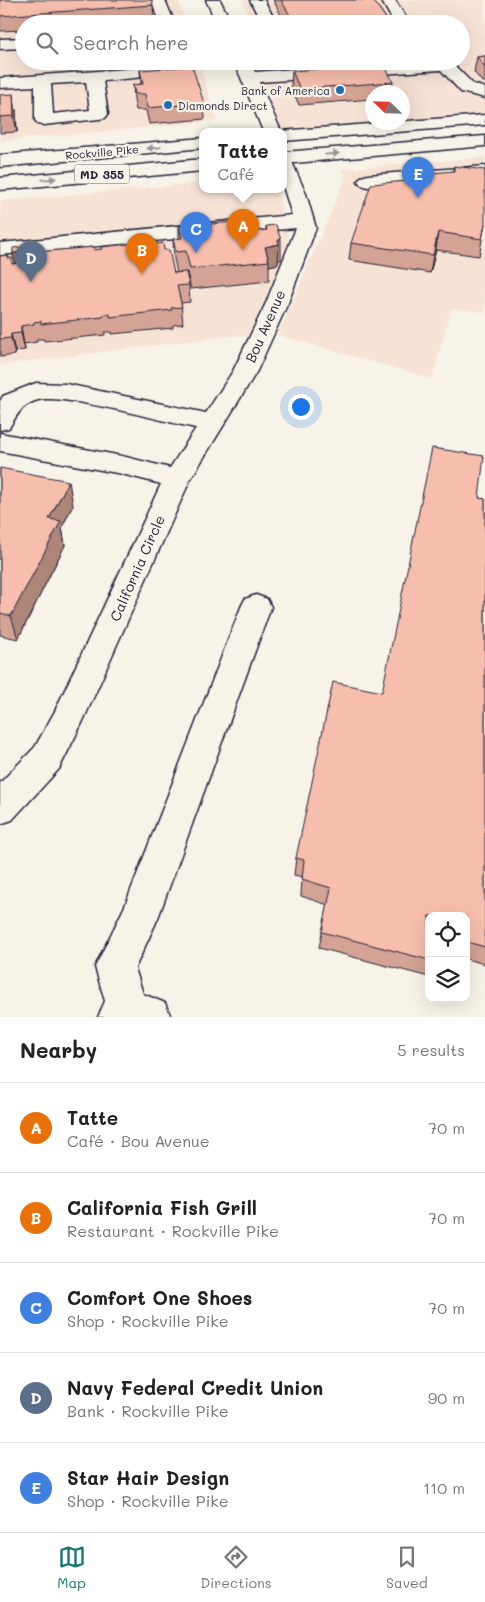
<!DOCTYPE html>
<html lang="en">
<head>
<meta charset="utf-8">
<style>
	:root { --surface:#fff; --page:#f6f6f6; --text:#222; --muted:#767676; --line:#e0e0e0; --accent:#0f766e }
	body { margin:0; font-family:Mali,sans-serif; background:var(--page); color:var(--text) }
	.controls { position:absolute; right:15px; bottom:15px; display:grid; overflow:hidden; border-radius:10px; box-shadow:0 5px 20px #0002 }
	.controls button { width:45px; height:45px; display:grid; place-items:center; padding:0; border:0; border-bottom:1px solid var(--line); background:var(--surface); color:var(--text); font:25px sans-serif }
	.compass { position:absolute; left:365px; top:85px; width:45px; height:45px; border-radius:50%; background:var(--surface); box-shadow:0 5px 20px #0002; rotate:293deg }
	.you { position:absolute; left:300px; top:406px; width:18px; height:18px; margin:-12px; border:4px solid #fff; border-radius:50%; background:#1a73e8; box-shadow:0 0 0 8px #1a73e833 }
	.badge { display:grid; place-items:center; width:32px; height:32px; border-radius:50%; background:var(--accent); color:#fff; font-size:16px; font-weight:700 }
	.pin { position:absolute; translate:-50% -41px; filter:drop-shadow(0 1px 2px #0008) }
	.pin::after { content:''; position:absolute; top:26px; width:18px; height:15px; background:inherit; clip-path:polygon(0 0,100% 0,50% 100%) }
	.popup { position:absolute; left:199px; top:128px; width:88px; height:65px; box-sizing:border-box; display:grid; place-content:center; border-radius:10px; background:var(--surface); filter:drop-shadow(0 1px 4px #0005); font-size:16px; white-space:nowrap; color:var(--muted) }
	.popup b { font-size:19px; color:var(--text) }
	.popup::after { content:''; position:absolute; left:50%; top:100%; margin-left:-10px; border:10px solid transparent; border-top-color:var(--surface) }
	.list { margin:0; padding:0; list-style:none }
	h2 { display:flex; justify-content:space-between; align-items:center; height:65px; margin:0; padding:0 20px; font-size:21px }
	h2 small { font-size:16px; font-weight:400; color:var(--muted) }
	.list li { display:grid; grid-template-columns:32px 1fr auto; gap:15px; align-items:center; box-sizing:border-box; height:90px; padding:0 20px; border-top:1px solid var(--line) }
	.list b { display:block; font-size:19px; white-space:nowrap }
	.list p { margin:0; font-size:16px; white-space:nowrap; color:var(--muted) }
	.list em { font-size:16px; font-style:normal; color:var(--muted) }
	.icon { flex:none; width:28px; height:28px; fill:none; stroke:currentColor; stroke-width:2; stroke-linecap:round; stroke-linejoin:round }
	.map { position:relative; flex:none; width:485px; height:1017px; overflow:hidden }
	.search { position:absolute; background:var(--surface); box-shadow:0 5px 20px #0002; left:15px; right:15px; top:15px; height:55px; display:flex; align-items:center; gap:12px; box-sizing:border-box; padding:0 18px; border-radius:28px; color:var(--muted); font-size:19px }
	.sheet { height:515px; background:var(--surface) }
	nav { display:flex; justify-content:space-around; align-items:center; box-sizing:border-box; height:70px; border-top:1px solid var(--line); background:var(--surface); font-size:14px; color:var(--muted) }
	nav a { display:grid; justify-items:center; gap:2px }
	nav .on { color:var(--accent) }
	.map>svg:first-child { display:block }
	.built { fill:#f7e3d6; fill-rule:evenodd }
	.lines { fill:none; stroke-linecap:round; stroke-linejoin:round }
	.minor-casing { stroke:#22223b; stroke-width:3 }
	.major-casing { stroke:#22223b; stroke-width:3 }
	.minor { fill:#f7f3e8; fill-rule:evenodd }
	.major { fill:#f7f3e8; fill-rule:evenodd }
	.wall { fill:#d4a395; stroke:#22223b }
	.shaded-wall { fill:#ad8579; stroke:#22223b }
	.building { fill:#f7bead; stroke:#22223b }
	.oneway { fill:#97959a }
	.poi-dot { fill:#1f6fb2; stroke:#f7f3e8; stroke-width:2 }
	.labels { text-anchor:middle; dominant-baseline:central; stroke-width:4.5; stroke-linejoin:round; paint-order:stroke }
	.far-poi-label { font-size:11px; fill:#22223b; stroke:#f7f3e8; text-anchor:end }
	.far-street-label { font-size:11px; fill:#22223b; stroke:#f7f3e8 }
	.shield { fill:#f7f3e8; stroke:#62616f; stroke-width:1 }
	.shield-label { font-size:12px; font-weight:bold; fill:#22223b }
	.street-label { font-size:14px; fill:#22223b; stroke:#f7f3e8 }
</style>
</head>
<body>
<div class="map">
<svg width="485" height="1017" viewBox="0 0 485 1017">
	<rect width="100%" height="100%" fill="#f7f3e8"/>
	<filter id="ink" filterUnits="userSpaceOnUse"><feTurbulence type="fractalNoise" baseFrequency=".02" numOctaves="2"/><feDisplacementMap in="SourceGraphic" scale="10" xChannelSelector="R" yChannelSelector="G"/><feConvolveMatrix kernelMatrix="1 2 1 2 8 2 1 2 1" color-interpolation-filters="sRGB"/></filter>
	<g filter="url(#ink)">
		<path class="built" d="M0,0h178l8,24h-162v37h174l19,60 -217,20z
			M243,0h242v120l-212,11 -16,-70h204v-37h-212zM372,92h30v30h-30z
			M485,157v155l-34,-3 -19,70 -154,-44 68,-158 -5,-8z
			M203,183v6h74l14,60 -44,87h-18l-229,29v-164z"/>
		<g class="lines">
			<defs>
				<path id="minor" d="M151,0h14l10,24h-15z
					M206,0h14l12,24h-15z
					M250,0h14l13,24h-15z
					M381,0h14l15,24h-15z
					M24,38v10l-24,1v-10z
					M163,61h18l-16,14 -62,6 5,33 -3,4 -6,1 -55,6 -6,-1 -3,-4v-34l-35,2v-10l155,-11zM86,82l4,28 -37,4 -2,-30z
					M234,61h16l5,11 67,-5 132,-6 -1,3 20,20 12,4v10l-24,-6 -20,-22 -182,12 22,49h-18z
					M283,156l7,2 2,4 14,32 10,34 -28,75 -31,68 -67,109 -107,241 -24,48 -47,51 -12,4v-41l35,-36 20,-36 106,-227 -39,-10 -122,-23v-18l122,23 48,12 26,-40c-29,-6 -136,-35 -158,-28 -17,5 -20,14 -29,28l-9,2v-29l3,-5 33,-13 30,1 140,29 27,-42 33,-68 30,-75 -296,27v-12l292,-28 -9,-29z
					M485,166v12l-117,9 -7,-2 -3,-4 3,-4 7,-2z
					M256,595l11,4 4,8 -113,311 -23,50 8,26 22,9 6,14h-73l7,-16 -10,-34 29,-59 117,-301 4,-8z"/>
				<path id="major" d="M485,115v10l-202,16v-10h-3z
					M485,136v10l-202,18v-12z
					M203,138v10l-203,19v-12z
					M203,159v12l-203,19v-12z"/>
			</defs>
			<use href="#minor" class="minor-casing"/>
			<use href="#major" class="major-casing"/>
			<use href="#minor" class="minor"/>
			<use href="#major" class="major"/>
		</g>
		<path class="wall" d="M0,0l153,5 1,15 -51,4h-79v6l-24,1z
			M273,0h100l17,24h-104z
			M485,56v26h-3l-8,-10 3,-15z
			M140,70l64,33 1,16 -56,5 -3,-14h-10l-2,-10 -1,-15 8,-1z
			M292,71l101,11 -1,10h-20v7l-73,6 -8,-18z
			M0,95l16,15 1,22 -17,1z
			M454,166l31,58 -6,32 -43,-6 -6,23 -81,-13 2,-17 102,-72z
			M266,226l15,14v20h-3v4l-9,2v15l-78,8 -4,-17h-1l3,13 1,17 -9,1 2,21 -10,1v3l-61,6v-2h-7v3l-61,6v-2h-7v3l-13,2 1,6 -10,1v4l-15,2v-101l8,-1 1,3 5,6h1l-2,-11 17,-7 3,14 62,-10 62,-6 7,6 10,23 3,-1 -3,-13 -1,-20h6v-12l79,4 8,-1z
			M0,468l73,37 -11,22 3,18 -47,94 -18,-4z
			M479,498l6,1v465l-19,-5 -37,-43v61l-110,-29 3,-16 6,-27 -27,-9 1,-19 -8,-2 2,-17 86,-166z"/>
		<path class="shaded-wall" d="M13,94l3,16 1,22 -3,-16z
			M438,232l-2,18 -6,23 3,-18z
			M279,244l-1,20 -9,2v-5l-4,-14z
			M13,253h5l3,17 -5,1z
			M21,326l4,24 -4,-17z
			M11,334l4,17v4l-4,-17z
			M69,481l4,24 -11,22 3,18 -47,94 -7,-23 38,-97z"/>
		<path class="building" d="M0,0h152l1,5 -153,11z
			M281,0h92l17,24h-95z
			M485,56v11l-8,-10z
			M384,64l9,18 -93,7 -8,-18z
			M192,66l12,37 -56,5 -3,-14h-10l-2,-9 10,-1 -3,-14z
			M344,67l-19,2 -1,-1z
			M13,94l1,22 -14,1v-22z
			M454,166l31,4v54l-3,15 -44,-7 -5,23 -82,-12 20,-59 36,-3 2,-6 45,-4z
			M255,220l3,11 9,-1 -1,-4 10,-1 5,15h-3l1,4 -14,3 4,14 -79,8 -4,-18 -10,1 -3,-13 9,-1 -3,-11z
			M156,241l1,3 6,-1 1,7h5l5,23 12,-1 3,13 -12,1 5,21 -11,1 1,2 -62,7v-3l-7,1v2l-62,7v-3l-7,1v2l-13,2v7l-10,1v4l-11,1v-83l8,-1v3h4v6l6,-1v-10h-5v-5l17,-2 1,6h-3v10h5l-1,-6 5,-1v-3l57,-5v3l8,-1 -1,-2z
			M432,448l52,8 -5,42 6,1v448l-18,-5 -1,15v-41h-37v44l-107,-28 9,-44 -29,-9 2,-19 -8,-2 37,-176 49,10z
			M0,468l69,13 -20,38 12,2 -50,95 -11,-3z"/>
		<defs><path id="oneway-solid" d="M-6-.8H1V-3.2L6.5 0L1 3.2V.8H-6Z" transform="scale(1.25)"/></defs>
		<g class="oneway">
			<use href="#oneway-solid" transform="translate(154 148) rotate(175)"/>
			<use href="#oneway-solid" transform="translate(332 154) rotate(-5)"/>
			<use href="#oneway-solid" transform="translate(49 179) rotate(-5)"/>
		</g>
	</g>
	<g class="poi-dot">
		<circle cx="340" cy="90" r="5"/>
		<circle cx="168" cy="105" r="5"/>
	</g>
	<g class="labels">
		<g class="far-poi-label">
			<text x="330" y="90">Bank of America</text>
			<text x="178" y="105" text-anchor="start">Diamonds Direct</text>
		</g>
		<g class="far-street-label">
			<text transform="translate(102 152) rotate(-5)">Rockville Pike</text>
		</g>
		<rect class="shield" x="74.5" y="164.5" width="55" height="19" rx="4"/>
		<g class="shield-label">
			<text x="102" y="174">MD 355</text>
		</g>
		<g class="street-label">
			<text transform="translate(265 326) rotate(-66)">Bou Avenue</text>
			<text transform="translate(137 568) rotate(-66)">California Circle</text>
		</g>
	</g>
</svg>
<div class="controls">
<button><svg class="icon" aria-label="locate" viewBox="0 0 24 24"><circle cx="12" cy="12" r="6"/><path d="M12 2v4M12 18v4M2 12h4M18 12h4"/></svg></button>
<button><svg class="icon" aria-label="layers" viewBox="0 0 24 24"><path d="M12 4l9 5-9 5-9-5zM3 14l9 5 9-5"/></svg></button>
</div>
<svg class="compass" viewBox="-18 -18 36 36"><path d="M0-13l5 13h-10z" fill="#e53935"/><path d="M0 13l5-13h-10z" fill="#767676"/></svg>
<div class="you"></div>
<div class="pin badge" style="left:243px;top:250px;background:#e8710a">A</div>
<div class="popup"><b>Tatte</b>Café</div>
<div class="pin badge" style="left:142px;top:274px;background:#e8710a">B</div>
<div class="pin badge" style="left:196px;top:253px;background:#3f7fe0">C</div>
<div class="pin badge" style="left:31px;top:282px;background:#5c6f8a">D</div>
<div class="pin badge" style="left:418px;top:198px;background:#3f7fe0">E</div>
<div class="search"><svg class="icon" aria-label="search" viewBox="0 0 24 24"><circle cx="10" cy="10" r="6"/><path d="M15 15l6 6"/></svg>Search here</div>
</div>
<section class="sheet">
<h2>Nearby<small>5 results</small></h2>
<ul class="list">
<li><span class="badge" style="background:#e8710a">A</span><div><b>Tatte</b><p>Café · Bou Avenue</p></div><em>70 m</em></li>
<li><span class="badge" style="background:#e8710a">B</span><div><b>California Fish Grill</b><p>Restaurant · Rockville Pike</p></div><em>70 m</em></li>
<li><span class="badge" style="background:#3f7fe0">C</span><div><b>Comfort One Shoes</b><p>Shop · Rockville Pike</p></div><em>70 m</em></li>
<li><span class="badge" style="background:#5c6f8a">D</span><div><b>Navy Federal Credit Union</b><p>Bank · Rockville Pike</p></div><em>90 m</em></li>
<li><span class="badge" style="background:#3f7fe0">E</span><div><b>Star Hair Design</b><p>Shop · Rockville Pike</p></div><em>110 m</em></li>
</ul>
</section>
<nav>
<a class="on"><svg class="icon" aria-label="map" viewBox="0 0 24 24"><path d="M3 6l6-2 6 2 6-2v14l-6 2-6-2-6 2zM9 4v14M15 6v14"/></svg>Map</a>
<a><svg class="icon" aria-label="directions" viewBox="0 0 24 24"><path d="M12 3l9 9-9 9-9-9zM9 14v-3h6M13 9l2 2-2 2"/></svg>Directions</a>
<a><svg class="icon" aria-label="saved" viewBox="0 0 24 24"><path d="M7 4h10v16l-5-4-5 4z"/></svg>Saved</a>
</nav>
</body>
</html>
